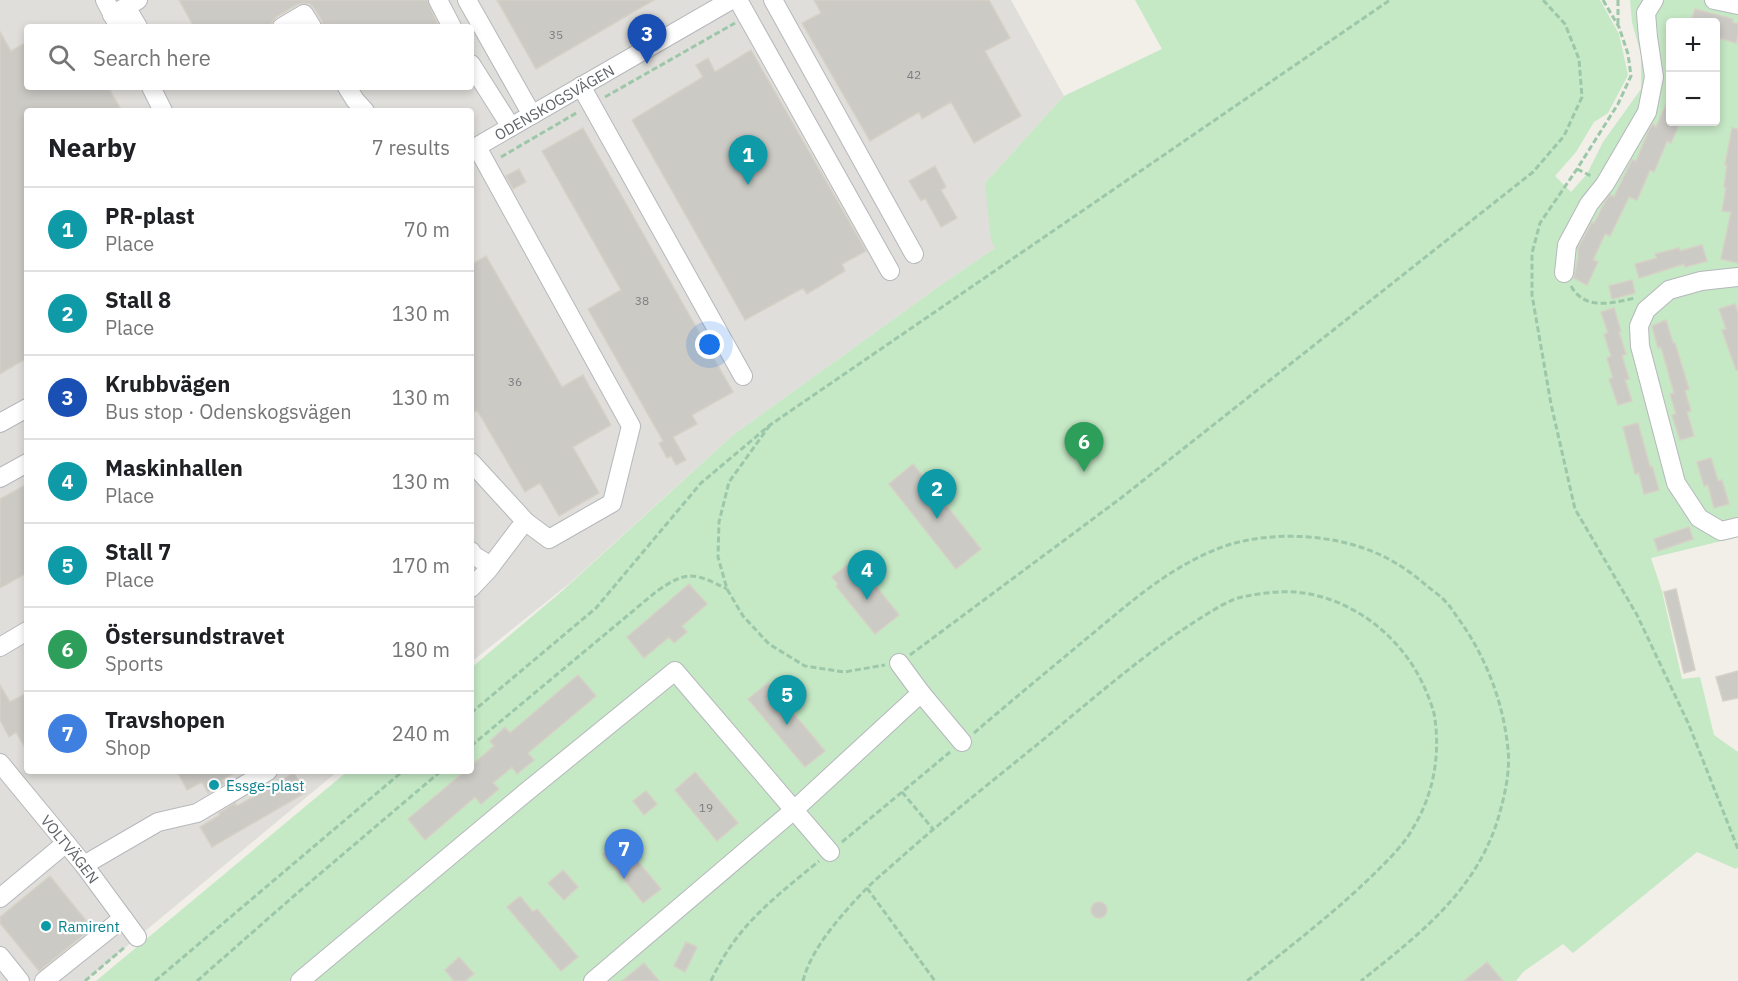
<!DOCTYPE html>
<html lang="en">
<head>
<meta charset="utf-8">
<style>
	:root { --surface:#fff; --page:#f2f2f2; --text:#202124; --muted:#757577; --line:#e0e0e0; --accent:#1a73e8 }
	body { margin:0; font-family:"IBM Plex Sans",sans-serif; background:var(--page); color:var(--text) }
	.controls { position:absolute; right:18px; top:18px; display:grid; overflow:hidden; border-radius:6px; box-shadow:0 3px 9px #0003 }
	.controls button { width:54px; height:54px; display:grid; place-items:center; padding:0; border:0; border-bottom:2px solid var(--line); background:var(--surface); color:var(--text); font:30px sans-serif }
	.you { position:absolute; left:710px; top:345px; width:21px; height:21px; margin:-15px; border:4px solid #fff; border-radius:50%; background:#1a73e8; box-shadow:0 0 0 9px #1a73e833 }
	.badge { display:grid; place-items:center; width:39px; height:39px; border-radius:50%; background:var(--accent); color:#fff; font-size:20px; font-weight:700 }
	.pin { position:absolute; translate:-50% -50px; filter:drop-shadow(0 2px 3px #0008) }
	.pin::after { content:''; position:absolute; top:32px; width:21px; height:18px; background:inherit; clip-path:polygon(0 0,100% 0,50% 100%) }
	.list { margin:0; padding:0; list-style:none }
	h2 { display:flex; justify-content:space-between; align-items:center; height:78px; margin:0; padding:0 24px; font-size:26px }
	h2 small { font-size:20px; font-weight:400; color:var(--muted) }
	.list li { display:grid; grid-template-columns:39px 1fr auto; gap:18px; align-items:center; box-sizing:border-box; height:84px; padding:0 24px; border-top:2px solid var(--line) }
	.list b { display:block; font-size:22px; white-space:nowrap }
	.list p { margin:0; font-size:20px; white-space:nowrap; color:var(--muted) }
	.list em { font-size:20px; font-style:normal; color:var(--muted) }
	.icon { flex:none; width:33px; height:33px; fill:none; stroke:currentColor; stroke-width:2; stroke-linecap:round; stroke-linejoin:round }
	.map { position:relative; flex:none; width:1738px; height:981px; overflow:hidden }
	.search { position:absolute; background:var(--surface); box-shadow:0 3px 9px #0003; left:24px; top:24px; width:450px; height:66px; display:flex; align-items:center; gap:15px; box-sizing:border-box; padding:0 21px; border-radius:6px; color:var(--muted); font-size:22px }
	.panel { position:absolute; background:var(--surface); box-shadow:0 3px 9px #0003; left:24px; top:108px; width:450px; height:666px; border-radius:6px }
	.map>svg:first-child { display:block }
	.industrial { fill:#e0deda; fill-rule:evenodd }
	.green { fill:#c5e8c5; fill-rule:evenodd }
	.building { fill:#cccac5; stroke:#d6d1c6; stroke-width:1.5 }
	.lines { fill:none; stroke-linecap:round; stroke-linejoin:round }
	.minor-casing { stroke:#b5b8bc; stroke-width:20 }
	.path { stroke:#9cc7a9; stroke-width:3; stroke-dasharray:6 3; stroke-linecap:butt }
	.minor { stroke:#fff; stroke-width:18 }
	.culture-dot { fill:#0f9aa8; stroke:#fff; stroke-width:2 }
	.labels { text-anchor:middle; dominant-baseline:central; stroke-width:4.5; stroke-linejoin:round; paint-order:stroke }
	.number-label { font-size:12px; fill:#7a7d7f }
	.street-label { font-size:15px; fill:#5f6368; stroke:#fff }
	.culture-label { font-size:15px; fill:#0d838f; stroke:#fff; text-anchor:start }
</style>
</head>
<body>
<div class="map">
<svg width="1738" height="981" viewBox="0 0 1738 981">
	<rect width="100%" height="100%" fill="#f1efe8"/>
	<path class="industrial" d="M0,0h1011l53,96 -79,87 10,65 -54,37 -208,150 -163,148 -99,79v-551h-444v660h311l-253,210h-85zM27,27h444v60h-444z"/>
	<path class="green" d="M1135,0h465l19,34 9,41 -20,38 -14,9 -18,30 -21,24 16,16 16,-18 16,-32 38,-53v-34l-9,-33 -2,-22h108v537l-87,21 11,33 20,88 18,-2 14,58 24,17v115l-2,2 -39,-17 -124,101 -10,-9 -40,28 -7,9h-1420l252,-210h123v-103l90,-76 172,-157 208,-150 54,-37 -4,-8 -6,-57 79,-87 98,-47zM1670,22h46v100h-46z"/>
	<path class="building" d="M179,0h248l12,27h-116l-1,-6 -8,-13 -4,-4 -6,-1 -6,1 -22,13 -4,6 -7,4h-71z
		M497,0h157l-118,69z
		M814,0h175l21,38 -25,13 36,65 -47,27 -23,-41 -29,17 -3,-7 -49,29 -68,-118 19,-10z
		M1695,9l38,10 -1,3 6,2v10l-2,9 -20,-6v-15h-25z
		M0,32l11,19 16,-9v45h81l14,24h-95v247l-27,16z
		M751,50l115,201 -24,13 3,7 -38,23 -4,-6 -58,32 -113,-200 71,-43 -7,-12 12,-7 7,14z
		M1671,93v29h9l-9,21 -4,-2 -13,31 -4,-2 -13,30 -8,-3 -19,39 -5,-2 -12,26 5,2 -11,23 -13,-7 4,-21v-9l14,-26 2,1 11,-21 5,-7 4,2 18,-37 4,1 13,-31 4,-6 3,3z
		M583,128l150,264 -41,23 5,9 -24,13 13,23 -10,5 -5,-9 -4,2 -8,-15 4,-2 -75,-132 33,-19 -79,-139z
		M1732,128l6,1v134l-17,-4 10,-47 -9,-1 4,-23 -2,-1 3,-22h-2z
		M935,166l11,21 -5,3 16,28 -16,9 -16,-29 -4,3 -12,-20z
		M519,169l7,13 -13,7 -7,-13z
		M1702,245l5,16 -22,6 -1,-3 -45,14 -4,-14 22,-6 -2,-4 24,-6 1,3z
		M486,256l76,131 21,-12 28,50 -38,22 26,46 -40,23 -19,-33 -15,9 -48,-82 -6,3v-148z
		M1632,280l3,13 -23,6 -3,-13z
		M1735,304l3,9v57h-2l-14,-40 4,-1 -7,-20z
		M1614,308l7,23 -2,1 7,22 -4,2 7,23 -4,1 7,21 -14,4 -9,-26 4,-1 -6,-20 4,-2 -7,-22 4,-1 -7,-21z
		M1666,320l7,23h2l14,46 -4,2 6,20 -4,1 7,24 -14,4 -8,-25 4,-1 -6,-20 4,-1 -13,-46 -3,1 -6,-22z
		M1638,423l12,44 2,-1 7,24 -15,4 -5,-21 -4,1 -12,-47z
		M1711,458l7,23 4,-1 7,24 -15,4 -6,-23 -4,1 -7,-24z
		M913,464l68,85 -25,20 -67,-85z
		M27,484v89l-27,15v-89z
		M1689,527l4,12 -35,12 -4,-12z
		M853,560l5,8 2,-2 39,49 -24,19 -39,-48 2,-2 -6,-7z
		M689,584l18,20 -25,22 5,6 -13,11 -5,-6 -25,21 -17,-21z
		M1676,589l19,81 -11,3 -20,-81z
		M1738,671v27l-15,3 -7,-24z
		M578,675l18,21 -68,57 6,7 -17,14 -5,-7 -19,16 6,6 -18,15 -6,-7 -50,43 -17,-21 57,-48h6v-5l23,-20 -4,-5 15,-14 5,6z
		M768,683l57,68 -20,16 -57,-68z
		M0,685l10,17 17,-9v58l-11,-19 -7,5 -9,-17z
		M177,771h61l-16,9 2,4 -16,9 -6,-11 -15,8z
		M695,772l43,51 -21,18 -42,-51z
		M294,773l11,20 -93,54 -12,-20 20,-12 -1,-2 16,-10 2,3z
		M646,791l11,13 -13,11 -11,-14z
		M620,840l41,49 -18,14 -40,-49z
		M563,870l15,17 -14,13 -16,-17z
		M50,876l42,52 -53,43 -39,-48v-6z
		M520,896l13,16 4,-3 41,48 -17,14 -54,-64z
		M1091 910a8 8 0 1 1 16 0a8 8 0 1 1-16 0Z
		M686,942l11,5 -12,25 -11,-6z
		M459,957l15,17 -9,7h-11l-9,-11z
		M1487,962l16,19h-39z
		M644,963l15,18h-37z"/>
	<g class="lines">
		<defs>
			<g id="minor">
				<path d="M105,0l14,27"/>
				<path d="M438,0l14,27"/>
				<path d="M467,0l65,115"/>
				<path d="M738,0l152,271"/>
				<path d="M773,0l141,254"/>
				<path d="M1714,0l24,5"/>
				<path d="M126,7l12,20"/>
				<path d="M112,15l26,-15"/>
				<path d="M282,27l22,-13 8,13"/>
				<path d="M471,64l40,63"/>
				<path d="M581,86l162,290"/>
				<path d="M151,87l12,24"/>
				<path d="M347,87l8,13 10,11"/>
				<path id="s1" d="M471,150l260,-150"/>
				<path d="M1564,273l3,-28 22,-41 16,-20 42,-72 7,-35 -6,-40 -2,-24 8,-13"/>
				<path d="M1738,277l-37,4 -32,9 -23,20 -7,16 1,20 36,137 23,35 22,13 17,-4"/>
				<path d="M0,423l27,-15"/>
				<path d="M471,462l55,60 23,17 63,-36 19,-77 -154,-279"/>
				<path d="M0,478l27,-15"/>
				<path d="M471,551l2,4 18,11"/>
				<path d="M471,588l17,-18 31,-41 7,-7"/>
				<path d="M0,647l27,-16"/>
				<path d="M899,663l22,30"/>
				<path id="s2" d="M0,763l84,102 53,72"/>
				<path d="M84,865l74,-43 39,-9 71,-42"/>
				<path d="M0,898l66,-55"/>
				<path d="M0,956l20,25"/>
				<path d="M44,981l79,-63"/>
				<path d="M300,981l225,-188 150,-122 155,181"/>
				<path d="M593,981l201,-171 127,-117 41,49"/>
			</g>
		</defs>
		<use href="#minor" class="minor-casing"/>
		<path class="path" d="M1603,0l16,27 9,27 3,22 -13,28 -41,65 -37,54 -8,30v42l19,109 24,105 62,106 52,110 49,124
			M1618,0v25
			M605,97l130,-74
			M501,157l77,-45
			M1577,169l14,7
			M1571,286c14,25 41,17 64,12
			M770,425l-41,57 -10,40 -1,35 9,32 16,27 26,28 36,22 39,6 41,-7
			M910,655l211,-157 412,-326 31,-36 18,-39 -3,-38 -14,-35 -22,-24
			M471,713l125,-105 105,-125 69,-58 620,-425
			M974,733c37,-32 75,-63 112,-94 45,-37 86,-75 142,-94 45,-14 105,-11 148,8 19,8 36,20 51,33 6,5 14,10 19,16 5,5 8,11 12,16 28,39 45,83 50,131 2,19 -2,41 -7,59 -20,80 -80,125 -140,173
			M471,746l186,-155c30,-21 38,-18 70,-2
			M902,792l31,37
			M842,842l108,-90
			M867,888l68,93
			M85,981l40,-34
			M155,981l248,-210
			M197,981l98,-86 146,-124
			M711,981c25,-55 62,-82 108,-120
			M803,981c8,-33 40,-68 63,-92 13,-13 27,-24 40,-36 43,-38 89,-74 133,-110 53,-43 103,-88 160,-124 15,-9 32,-21 48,-23 15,-3 33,-5 48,-4 58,5 109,46 131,99 3,7 6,15 8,22 7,40 0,81 -21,115 -8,15 -22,29 -34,41 -41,41 -87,76 -132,112"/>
		<use href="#minor" class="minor"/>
	</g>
	<g class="culture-dot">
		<circle cx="214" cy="785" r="6"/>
		<circle cx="46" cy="926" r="6"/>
	</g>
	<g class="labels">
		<g class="number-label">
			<text x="556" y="34">35</text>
			<text x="914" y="74">42</text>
			<text x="642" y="300">38</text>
			<text x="515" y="381">36</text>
			<text x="706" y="807">19</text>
		</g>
		<g class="street-label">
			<text stroke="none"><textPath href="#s1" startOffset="96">ODENSKOGSVÄGEN</textPath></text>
			<text stroke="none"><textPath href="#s2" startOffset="111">VOLTVÄGEN</textPath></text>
		</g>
		<g class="culture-label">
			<text x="226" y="785">Essge-plast</text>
			<text x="58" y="926">Ramirent</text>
		</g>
	</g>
</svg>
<div class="controls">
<button>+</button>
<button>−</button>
</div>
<div class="you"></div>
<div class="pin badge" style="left:748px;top:185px;background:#0f9aa8">1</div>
<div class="pin badge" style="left:937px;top:519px;background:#0f9aa8">2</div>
<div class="pin badge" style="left:647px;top:64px;background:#1a4fb4">3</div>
<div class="pin badge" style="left:867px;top:600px;background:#0f9aa8">4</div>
<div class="pin badge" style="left:787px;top:725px;background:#0f9aa8">5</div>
<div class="pin badge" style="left:1084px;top:472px;background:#2e9e5b">6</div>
<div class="pin badge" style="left:624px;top:879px;background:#3f7fe0">7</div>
<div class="search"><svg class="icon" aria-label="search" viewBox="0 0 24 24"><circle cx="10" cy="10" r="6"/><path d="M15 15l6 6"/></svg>Search here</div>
<section class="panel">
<h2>Nearby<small>7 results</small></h2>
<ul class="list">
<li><span class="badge" style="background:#0f9aa8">1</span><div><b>PR-plast</b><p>Place</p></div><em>70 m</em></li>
<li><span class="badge" style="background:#0f9aa8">2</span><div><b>Stall 8</b><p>Place</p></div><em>130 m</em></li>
<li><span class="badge" style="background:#1a4fb4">3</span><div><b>Krubbvägen</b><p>Bus stop · Odenskogsvägen</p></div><em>130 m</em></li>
<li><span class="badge" style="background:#0f9aa8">4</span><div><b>Maskinhallen</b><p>Place</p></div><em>130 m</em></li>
<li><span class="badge" style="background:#0f9aa8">5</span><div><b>Stall 7</b><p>Place</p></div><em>170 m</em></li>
<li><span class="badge" style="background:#2e9e5b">6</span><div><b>Östersundstravet</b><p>Sports</p></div><em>180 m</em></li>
<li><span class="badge" style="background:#3f7fe0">7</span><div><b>Travshopen</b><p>Shop</p></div><em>240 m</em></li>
</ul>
</section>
</div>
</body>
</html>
